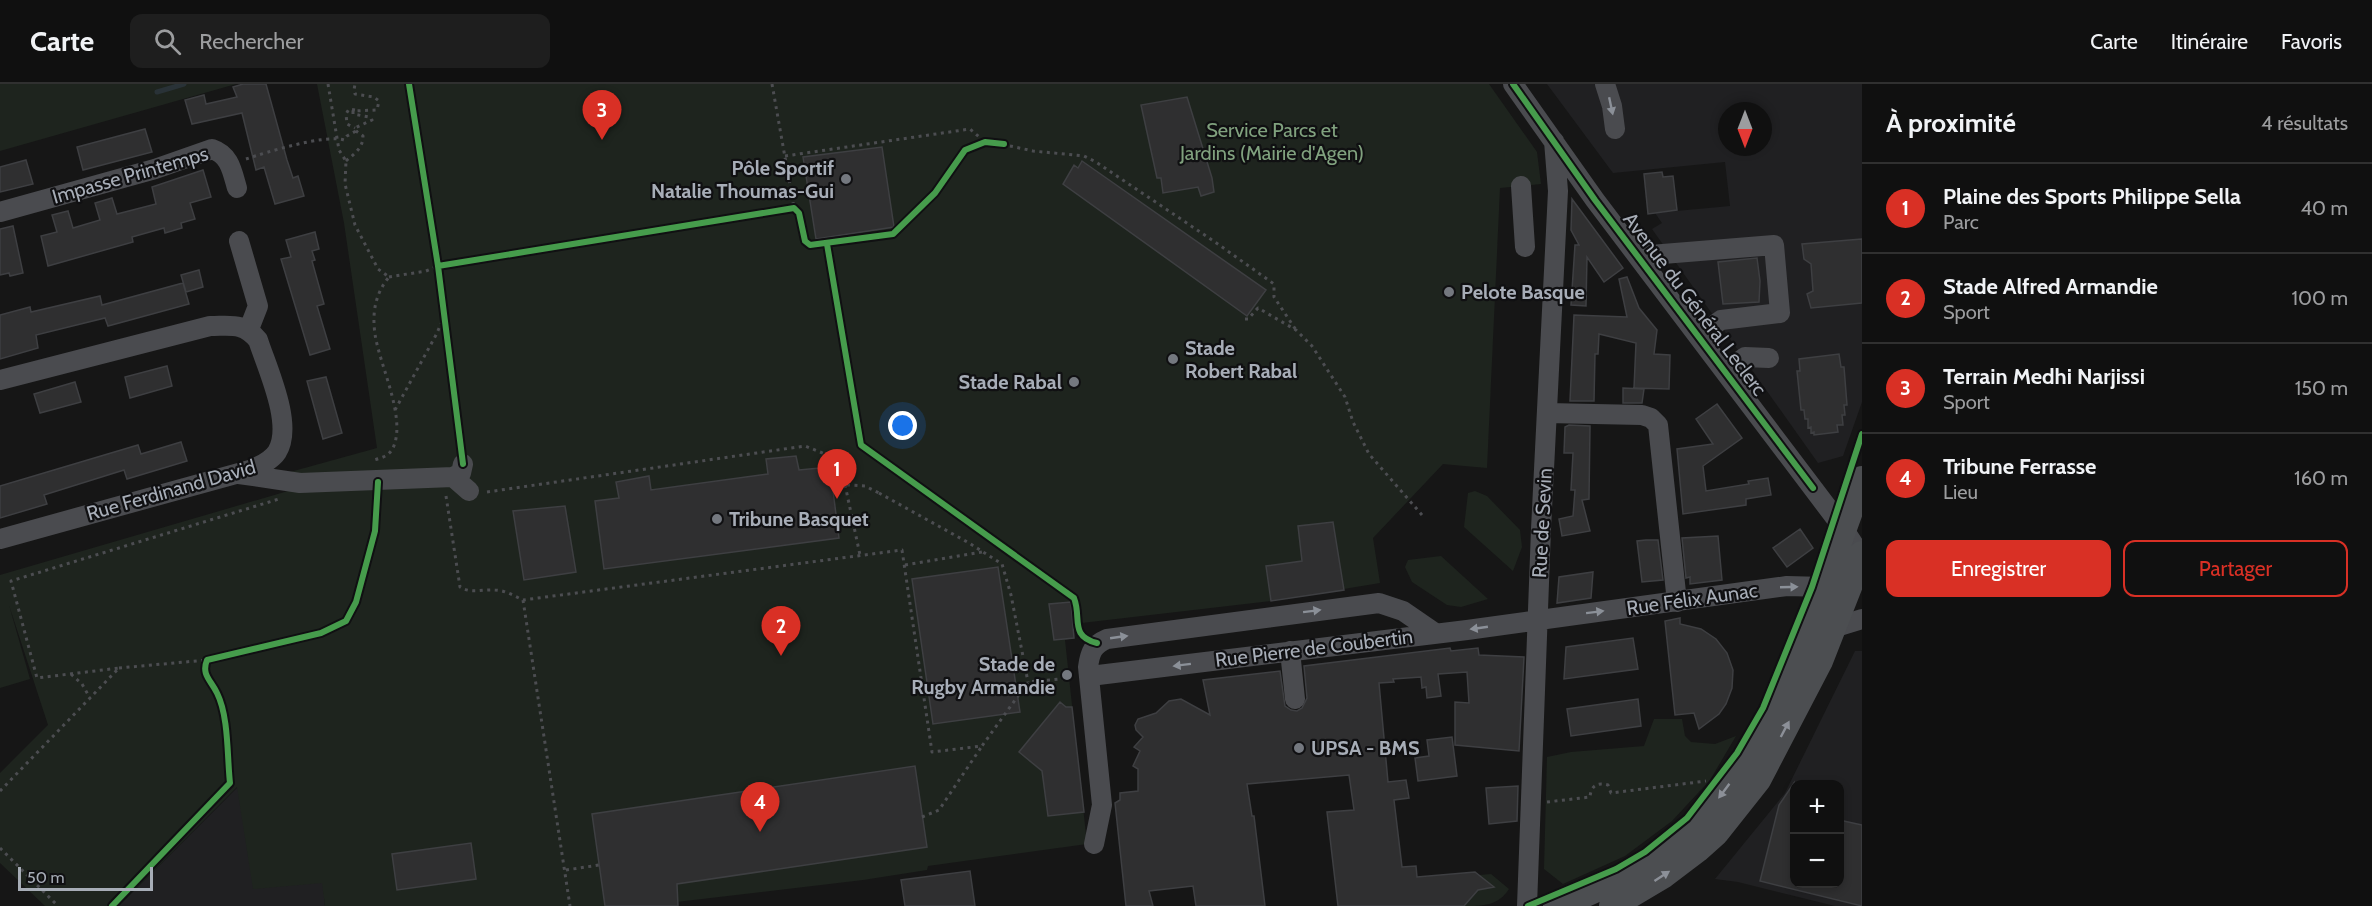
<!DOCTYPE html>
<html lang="fr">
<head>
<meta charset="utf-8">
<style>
	:root { --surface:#101010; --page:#1e1e1e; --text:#f1f3f6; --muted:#9c9d9f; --line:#303030; --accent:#d93025 }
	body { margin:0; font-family:Cabin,sans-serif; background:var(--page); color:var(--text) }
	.controls { position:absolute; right:18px; bottom:18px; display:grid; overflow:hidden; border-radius:12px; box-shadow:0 3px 9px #0003 }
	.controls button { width:54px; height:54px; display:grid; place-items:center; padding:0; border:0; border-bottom:2px solid var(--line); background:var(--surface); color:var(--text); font:30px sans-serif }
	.compass { position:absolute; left:1718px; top:18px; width:54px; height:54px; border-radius:50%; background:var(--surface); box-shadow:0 3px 9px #0003; rotate:180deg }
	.scale { position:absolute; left:18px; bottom:15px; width:135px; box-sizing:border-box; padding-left:6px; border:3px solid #a7adb7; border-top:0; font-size:16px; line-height:21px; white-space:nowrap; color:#a7adb7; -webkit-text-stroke:4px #101012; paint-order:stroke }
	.you { position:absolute; left:903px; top:342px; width:21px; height:21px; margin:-15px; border:4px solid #fff; border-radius:50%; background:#1a73e8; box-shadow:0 0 0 9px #1a73e833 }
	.badge { display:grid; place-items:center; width:39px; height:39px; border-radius:50%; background:var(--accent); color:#fff; font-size:20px; font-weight:700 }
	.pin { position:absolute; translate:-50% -50px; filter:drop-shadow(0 2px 3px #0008) }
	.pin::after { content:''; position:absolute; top:32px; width:21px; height:18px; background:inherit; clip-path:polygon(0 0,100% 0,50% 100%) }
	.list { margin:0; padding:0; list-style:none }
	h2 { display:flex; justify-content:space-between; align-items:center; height:78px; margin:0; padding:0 24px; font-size:26px }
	h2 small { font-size:20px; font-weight:400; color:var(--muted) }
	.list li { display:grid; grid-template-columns:39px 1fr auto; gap:18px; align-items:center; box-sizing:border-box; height:90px; padding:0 24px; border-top:2px solid var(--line) }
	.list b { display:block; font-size:22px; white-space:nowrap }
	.list p { margin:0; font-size:20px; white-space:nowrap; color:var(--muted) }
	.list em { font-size:20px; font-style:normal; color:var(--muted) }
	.actions { display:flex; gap:12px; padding:18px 24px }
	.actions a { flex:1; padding:14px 0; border:2px solid var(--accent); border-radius:12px; text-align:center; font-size:21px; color:var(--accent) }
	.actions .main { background:var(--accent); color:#fff }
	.icon { flex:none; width:33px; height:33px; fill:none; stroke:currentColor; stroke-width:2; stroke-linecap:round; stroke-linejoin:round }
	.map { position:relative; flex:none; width:1862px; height:822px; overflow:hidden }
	header { display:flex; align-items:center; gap:36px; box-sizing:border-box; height:84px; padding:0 30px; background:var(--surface); border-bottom:2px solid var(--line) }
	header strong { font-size:28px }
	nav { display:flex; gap:33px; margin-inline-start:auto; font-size:21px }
	.search { width:420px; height:54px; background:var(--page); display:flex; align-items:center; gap:15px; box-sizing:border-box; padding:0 21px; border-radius:12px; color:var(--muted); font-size:22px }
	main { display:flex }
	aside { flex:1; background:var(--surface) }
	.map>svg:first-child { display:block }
	.built { fill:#202022; fill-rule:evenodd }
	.green { fill:#1e241e }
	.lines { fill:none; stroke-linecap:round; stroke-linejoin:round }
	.stream { stroke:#293237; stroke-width:5 }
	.building { fill:#2f2f30; stroke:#3e3f42; stroke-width:1.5 }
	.path { stroke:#4c4d51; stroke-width:3; stroke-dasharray:3 4.5; stroke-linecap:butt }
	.minor { stroke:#4a4b4f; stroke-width:20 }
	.major { stroke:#4c4e51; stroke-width:26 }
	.path-bridge { stroke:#4c4d51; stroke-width:3; stroke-dasharray:3 4.5; stroke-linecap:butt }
	.cycleway-casing { stroke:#101012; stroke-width:10 }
	.cycleway { stroke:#469c4c; stroke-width:6 }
	.oneway { fill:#8b9098 }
	.oneway2 { fill:#8c9098 }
	.poi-dot { fill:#74787f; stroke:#101012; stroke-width:2 }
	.labels { text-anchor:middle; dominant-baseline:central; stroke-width:4.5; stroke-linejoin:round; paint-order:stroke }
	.park-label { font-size:20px; fill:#80a17e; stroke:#101012 }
	.poi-label { font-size:20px; font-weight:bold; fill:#a7adb7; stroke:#101012; text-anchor:start }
	.street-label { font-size:20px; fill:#a7adb7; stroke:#101012 }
</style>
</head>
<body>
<header>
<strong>Carte</strong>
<div class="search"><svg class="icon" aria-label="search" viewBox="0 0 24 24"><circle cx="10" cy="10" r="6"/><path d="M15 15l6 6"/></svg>Rechercher</div>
<nav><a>Carte</a><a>Itinéraire</a><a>Favoris</a></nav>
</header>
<main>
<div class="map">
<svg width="1862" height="822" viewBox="0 0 1862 822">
	<rect width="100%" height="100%" fill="#161616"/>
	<path class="built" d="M1547,0h315v318l-19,54 -25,7 -166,-234 10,-6 -7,-10 75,-7 -5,-44 -112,11zM1727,27h36v36h-36z
		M1855,567h7v255h-27l-97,-24 -23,-3 70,-86zM1794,700h46v100h-46z
		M238,703l85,96 2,23h-206z"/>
	<path class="green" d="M0,0h236l-236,67z
		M317,0h1172l48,68 4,32 -41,4 -13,280 -44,-4 -70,74 7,45 -109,18 -198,23 1,14 -9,2 22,204 -159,22 -1,4 -64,10 -221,26h-317l-3,-23 -69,6 -16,-102 -118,119h-74l-45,-43v-90l48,-48 -39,-120 21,74 -30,9v-113l288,-84 2,-19 87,-24 -33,-225z
		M1475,407l12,5 33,34 2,17 -9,24 -49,-44 4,-34z
		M1441,472l47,43 -27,8 -14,-2 -35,-23 -7,-15 3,-7z
		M1654,635h28l3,17 6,6 24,2 21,-8 -26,44 -38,41 -47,35 -62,28 -19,-15 3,-112 24,-5 73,-6z
		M1491,790l18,15c-11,17 -26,17 -45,17l14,-16 16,-3 -15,-12z"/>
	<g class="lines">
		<path class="stream" d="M157,8l27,-8"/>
	</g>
	<path class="building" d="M243,0h23l21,76 6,18 5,-2 6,20 -29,8 -11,-37 -8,3 -14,-57 -50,11 -7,-24 19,-5 2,9 31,-7 -4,-10z
		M1187,13l25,81 2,14 -13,4 -3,-9 -35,6 -2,-15h-4l-16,-73z
		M145,45l7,23 -69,18 -6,-23z
		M882,63l12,80 -78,12 -13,-82z
		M26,76l7,24 -33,8v-25z
		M1082,77l184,129 -19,26 -184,-132 11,-19 4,3z
		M203,86l8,27 -21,6 5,16 -14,4 1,5 -17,5 -1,-5 -32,9 1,5 -85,24 -7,-30 16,-4 -5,-17 16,-4 5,17 27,-8 -5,-17 17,-5 5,16 39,-10 -4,-17z
		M1662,88l1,5 10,-1 4,34 -29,4 -4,-40z
		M1572,115l51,69 -19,14 -17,-25 -1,49 -15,-1 4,-60h4l-8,-15z
		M13,142l10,47 -13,3 -1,-3 -9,2v-46z
		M315,148l4,17 -7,2 3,9 -3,1 12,43 -7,2 13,43 -20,6 -29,-96 10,-2 -5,-17z
		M1862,155v64l-51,5 -4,-14 6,-3 -2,-27 -7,-5 -2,-15z
		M1757,174l3,23 -1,21 -36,2 -5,-42z
		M199,186l4,17 -17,5 -5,-17z
		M1627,193l12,31 18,22 -3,24 16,1 -1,34 -35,-1 2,-45 -37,-9 -1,20h-3l-1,47h-24l4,-86 53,2 -8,-38z
		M183,199l6,21 -81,22 -3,-8 -69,17 2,13 -38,11v-44l30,-8 1,5 69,-16 2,9z
		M1839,270l2,13h3l3,38h-3l1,10h-3l1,10h-6l1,7 -24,3v-3l-3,1v-6l-3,1v-9h-3l-1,-9h-3l-4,-39h3l-1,-12z
		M167,282l5,20 -42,12 -5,-21z
		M326,293l16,56 -19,6 -16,-58z
		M75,298l6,20 -41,11 -6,-19z
		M1623,304l21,1 -2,14h-19z
		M1717,320l25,34 -39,28 3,25 43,-7 -1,-3 20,-3 3,17 -25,4v6l-63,9 -6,-65 36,-5 -17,-25z
		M1569,341l21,1 -1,73 -7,1 8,31 -28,5 -3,-17 14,-3 2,-26h-4l2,-37h-9l1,-26z
		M181,358l6,19 -60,18 -3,-9 -80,25 3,9 -47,14v-32l138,-41 3,9z
		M796,372l3,14 31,-3 9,71 -235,31 -9,-68 24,-3 -3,-16 33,-6 2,14 117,-16 -2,-15z
		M565,422l11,66 -52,8 -11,-69z
		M1333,438l11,68 -73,11 -5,-35 36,-5 -4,-35z
		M1800,445l13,19 -26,19 -14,-19z
		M1718,452l4,44 -32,4v-7l-4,1 -4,-40z
		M1646,456h12l5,40 -21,2 -5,-41z
		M998,483l22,145 -87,12 -21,-145z
		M1593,488l-2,26 -34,5 2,-26z
		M1071,518l3,36 -20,2 -5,-36z
		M1680,534v6l21,5 15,10 11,14 6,17 -1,18 -6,16 -7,10 -20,15 -5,-16 -19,2 -10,-94z
		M1633,554l5,31 -74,10 2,-32z
		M1450,564l1,3 27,-3 1,7 45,2 -5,94 -64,-6v-43l14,1 -2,-31 -29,2 3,22 -14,2 -1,-11 -4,1 -1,-11 -28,2 1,3 -15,1 9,99 18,-2 3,18 -15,2 8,67 14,-1 1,11 58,-5 19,15 -16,3 -14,16h-126l-11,-94 27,-2 -5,-35 -102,9 5,32h2l11,90h-69l-3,-20 -44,5 4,15h-27l-11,-103 5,-3v-7l18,-2v-22l-5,-3 7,-15 -6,-4 9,-10 -7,-7 -1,-5 3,-6 18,-6 13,-12 12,-2 29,16 -7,-35 77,-9 5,35 6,4 6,1 5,-3 5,-10 -3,-32z
		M1638,615l3,27 -70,10 -4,-27z
		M1060,618l6,5h6l12,105 -36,4 -6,-45 -23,-19z
		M1452,653l5,39 -39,5 -3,-23 14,-2 -2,-16z
		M915,682l12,81 -250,37 1,22h-73l-13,-92z
		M1794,699v101h45v-64l23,5v81l-102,-25 19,-76z
		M1518,702l-1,35 -28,3 -3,-36z
		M471,759l5,36 -79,11 -5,-36z
		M970,787l5,35h-70l-4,-26z"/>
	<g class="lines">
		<path class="path" d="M328,0l11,66 7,11 -1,23 10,41 23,44 11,8c-14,17 -17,36 -14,57 4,30 32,84 18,114 -4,8 -12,10 -19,12
			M772,0l22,124
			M355,26l-6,-1 -3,5 1,10 8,4
			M785,72l185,-27 15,13
			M246,75c21,-7 79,-25 98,-19l3,-4 9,-5
			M346,77c9,-8 17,-13 17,-25l-7,-5 -1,-3 17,-8 -3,-3 -16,-3v-3l24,-1 2,-9 -5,-4 -19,-3 -1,-4 1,-6
			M827,160l66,-10 42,-41 30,-43 5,-4 22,-4 41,9 51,5 12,6 119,80 59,42v13l22,33
			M389,193l37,-6 12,-5
			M1245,235h3l10,-11 38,22 16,16 33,51 8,25 16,32 53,61
			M395,326l41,-75 9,-20
			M487,408l318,-46 25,10 11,10 19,89
			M879,409l90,50 33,21 9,31 17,87
			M446,412l14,91c11,7 23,2 35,3 10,0 19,6 28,10l379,-50 30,202 50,-6 46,-64 42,-4
			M905,481l77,-13
			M523,516l47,306
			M119,584l88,-8
			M71,590l11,10 8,14
			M0,707l119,-123 -82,10 -26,-97 268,-82
			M1547,718l43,-5c1,-12 8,-15 18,-12l3,8 95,-12
			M922,733l17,-7 43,-64
			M0,764l58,58
			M566,786l33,-5"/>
		<path class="minor" d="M1513,0l82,116 248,328 19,29
			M1605,0l7,22 3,23
			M1521,102l4,61
			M0,128l155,-43 57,-20c18,6 20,22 25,39
			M239,157l19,65 -9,23
			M1638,172l136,-11 6,68 -59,7 -22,16
			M1725,288l20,-15 24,1
			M0,296l210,-54c21,0 33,-4 48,14 9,28 36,85 19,112 -6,9 -17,14 -27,18l-250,69
			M1547,329l95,2 9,3 7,7 19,177
			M239,390l61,9 153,-6 8,-4 2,-9
			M453,393l16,14
			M1833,544l29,-9
			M1290,567l5,48
			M1090,592l377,-46 320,-44 37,1 12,3
			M1094,760l8,-39 -14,-138c2,-15 5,-22 19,-28l272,-36 24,8 32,22
			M1527,822l14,-377 17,-338 -4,-50"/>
		<path class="major" d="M1556,822c47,-18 92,-39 131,-72 20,-17 37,-41 51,-63 59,-90 86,-193 124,-292
			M1612,822l52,-31 33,-25 19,-17 42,-53 62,-119 42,-107"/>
		<path class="path-bridge" d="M832,400l33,2 14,7"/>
		<defs>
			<path id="cycleway" d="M409,0l29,182
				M1513,0l82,116 218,288
				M827,160l34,201 213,153c8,20 -5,38 23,45
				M463,380l-25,-198 356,-58 5,5 6,28 5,4 83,-11 42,-41 30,-43 20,-8 19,2
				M112,822l118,-123c-3,-26 -1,-66 -13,-90 -6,-13 -16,-18 -10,-33l114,-27 25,-12 10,-19 19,-71 3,-49
				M1528,822l88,-37 29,-17 42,-34 50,-65 26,-45 49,-121 50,-153"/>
		</defs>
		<use href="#cycleway" class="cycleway-casing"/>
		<use href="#cycleway" class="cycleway"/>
	</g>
	<defs><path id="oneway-solid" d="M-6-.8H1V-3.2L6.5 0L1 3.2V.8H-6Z" transform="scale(1.5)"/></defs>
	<g class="oneway">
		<use href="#oneway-solid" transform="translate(1611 22) rotate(78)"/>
		<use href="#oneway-solid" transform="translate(1789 503) rotate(-2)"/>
		<use href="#oneway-solid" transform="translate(1312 527) rotate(-7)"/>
		<use href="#oneway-solid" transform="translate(1595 528) rotate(-7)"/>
		<use href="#oneway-solid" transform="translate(1479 544) rotate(172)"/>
		<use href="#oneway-solid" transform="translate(1119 553) rotate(-8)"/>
		<use href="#oneway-solid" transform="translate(1182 581) rotate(173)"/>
	</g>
	<g class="oneway2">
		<use href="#oneway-solid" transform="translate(1785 645) rotate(-62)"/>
		<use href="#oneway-solid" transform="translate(1724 707) rotate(127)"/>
		<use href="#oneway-solid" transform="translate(1662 792) rotate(-33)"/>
	</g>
	<g class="poi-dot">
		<circle cx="846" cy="95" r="6"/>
		<circle cx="1449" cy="208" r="6"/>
		<circle cx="1173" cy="275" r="6"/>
		<circle cx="1074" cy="298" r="6"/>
		<circle cx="717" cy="435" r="6"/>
		<circle cx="1067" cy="591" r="6"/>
		<circle cx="1299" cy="664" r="6"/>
	</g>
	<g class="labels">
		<g class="park-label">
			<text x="1272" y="46">Service Parcs et<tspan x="1272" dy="23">Jardins (Mairie d'Agen)</tspan></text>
		</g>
		<g class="poi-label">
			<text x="834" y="84" text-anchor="end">Pôle Sportif<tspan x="834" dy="23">Natalie Thoumas-Gui</tspan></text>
			<text x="1461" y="208">Pelote Basque</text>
			<text x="1185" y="264">Stade<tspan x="1185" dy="23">Robert Rabal</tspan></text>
			<text x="1062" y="298" text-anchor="end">Stade Rabal</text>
			<text x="729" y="435">Tribune Basquet</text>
			<text x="1055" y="580" text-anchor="end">Stade de<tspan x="1055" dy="23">Rugby Armandie</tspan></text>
			<text x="1311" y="664">UPSA - BMS</text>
		</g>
		<g class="street-label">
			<text transform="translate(130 91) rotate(-16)">Impasse Printemps</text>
			<text transform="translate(1695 220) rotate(53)">Avenue du Général Leclerc</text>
			<text transform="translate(171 406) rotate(-16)">Rue Ferdinand David</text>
			<text transform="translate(1542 439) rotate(-87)">Rue de Sevin</text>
			<text transform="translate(1692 515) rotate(-8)">Rue Félix Aunac</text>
			<text transform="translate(1314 564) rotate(-7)">Rue Pierre de Coubertin</text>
		</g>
	</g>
</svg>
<div class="controls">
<button>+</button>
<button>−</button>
</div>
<svg class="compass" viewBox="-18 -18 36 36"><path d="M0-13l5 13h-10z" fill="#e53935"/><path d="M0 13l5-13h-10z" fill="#9c9d9f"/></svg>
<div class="scale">50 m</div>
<div class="you"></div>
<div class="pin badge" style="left:837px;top:415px">1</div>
<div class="pin badge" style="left:781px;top:572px">2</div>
<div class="pin badge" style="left:602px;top:56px">3</div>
<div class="pin badge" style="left:760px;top:748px">4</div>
</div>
<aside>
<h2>À proximité<small>4 résultats</small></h2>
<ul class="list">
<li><span class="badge">1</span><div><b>Plaine des Sports Philippe Sella</b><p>Parc</p></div><em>40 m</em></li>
<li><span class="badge">2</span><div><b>Stade Alfred Armandie</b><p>Sport</p></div><em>100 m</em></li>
<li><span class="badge">3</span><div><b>Terrain Medhi Narjissi</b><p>Sport</p></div><em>150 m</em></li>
<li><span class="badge">4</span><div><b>Tribune Ferrasse</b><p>Lieu</p></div><em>160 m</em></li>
</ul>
<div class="actions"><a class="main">Enregistrer</a><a>Partager</a></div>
</aside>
</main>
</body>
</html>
